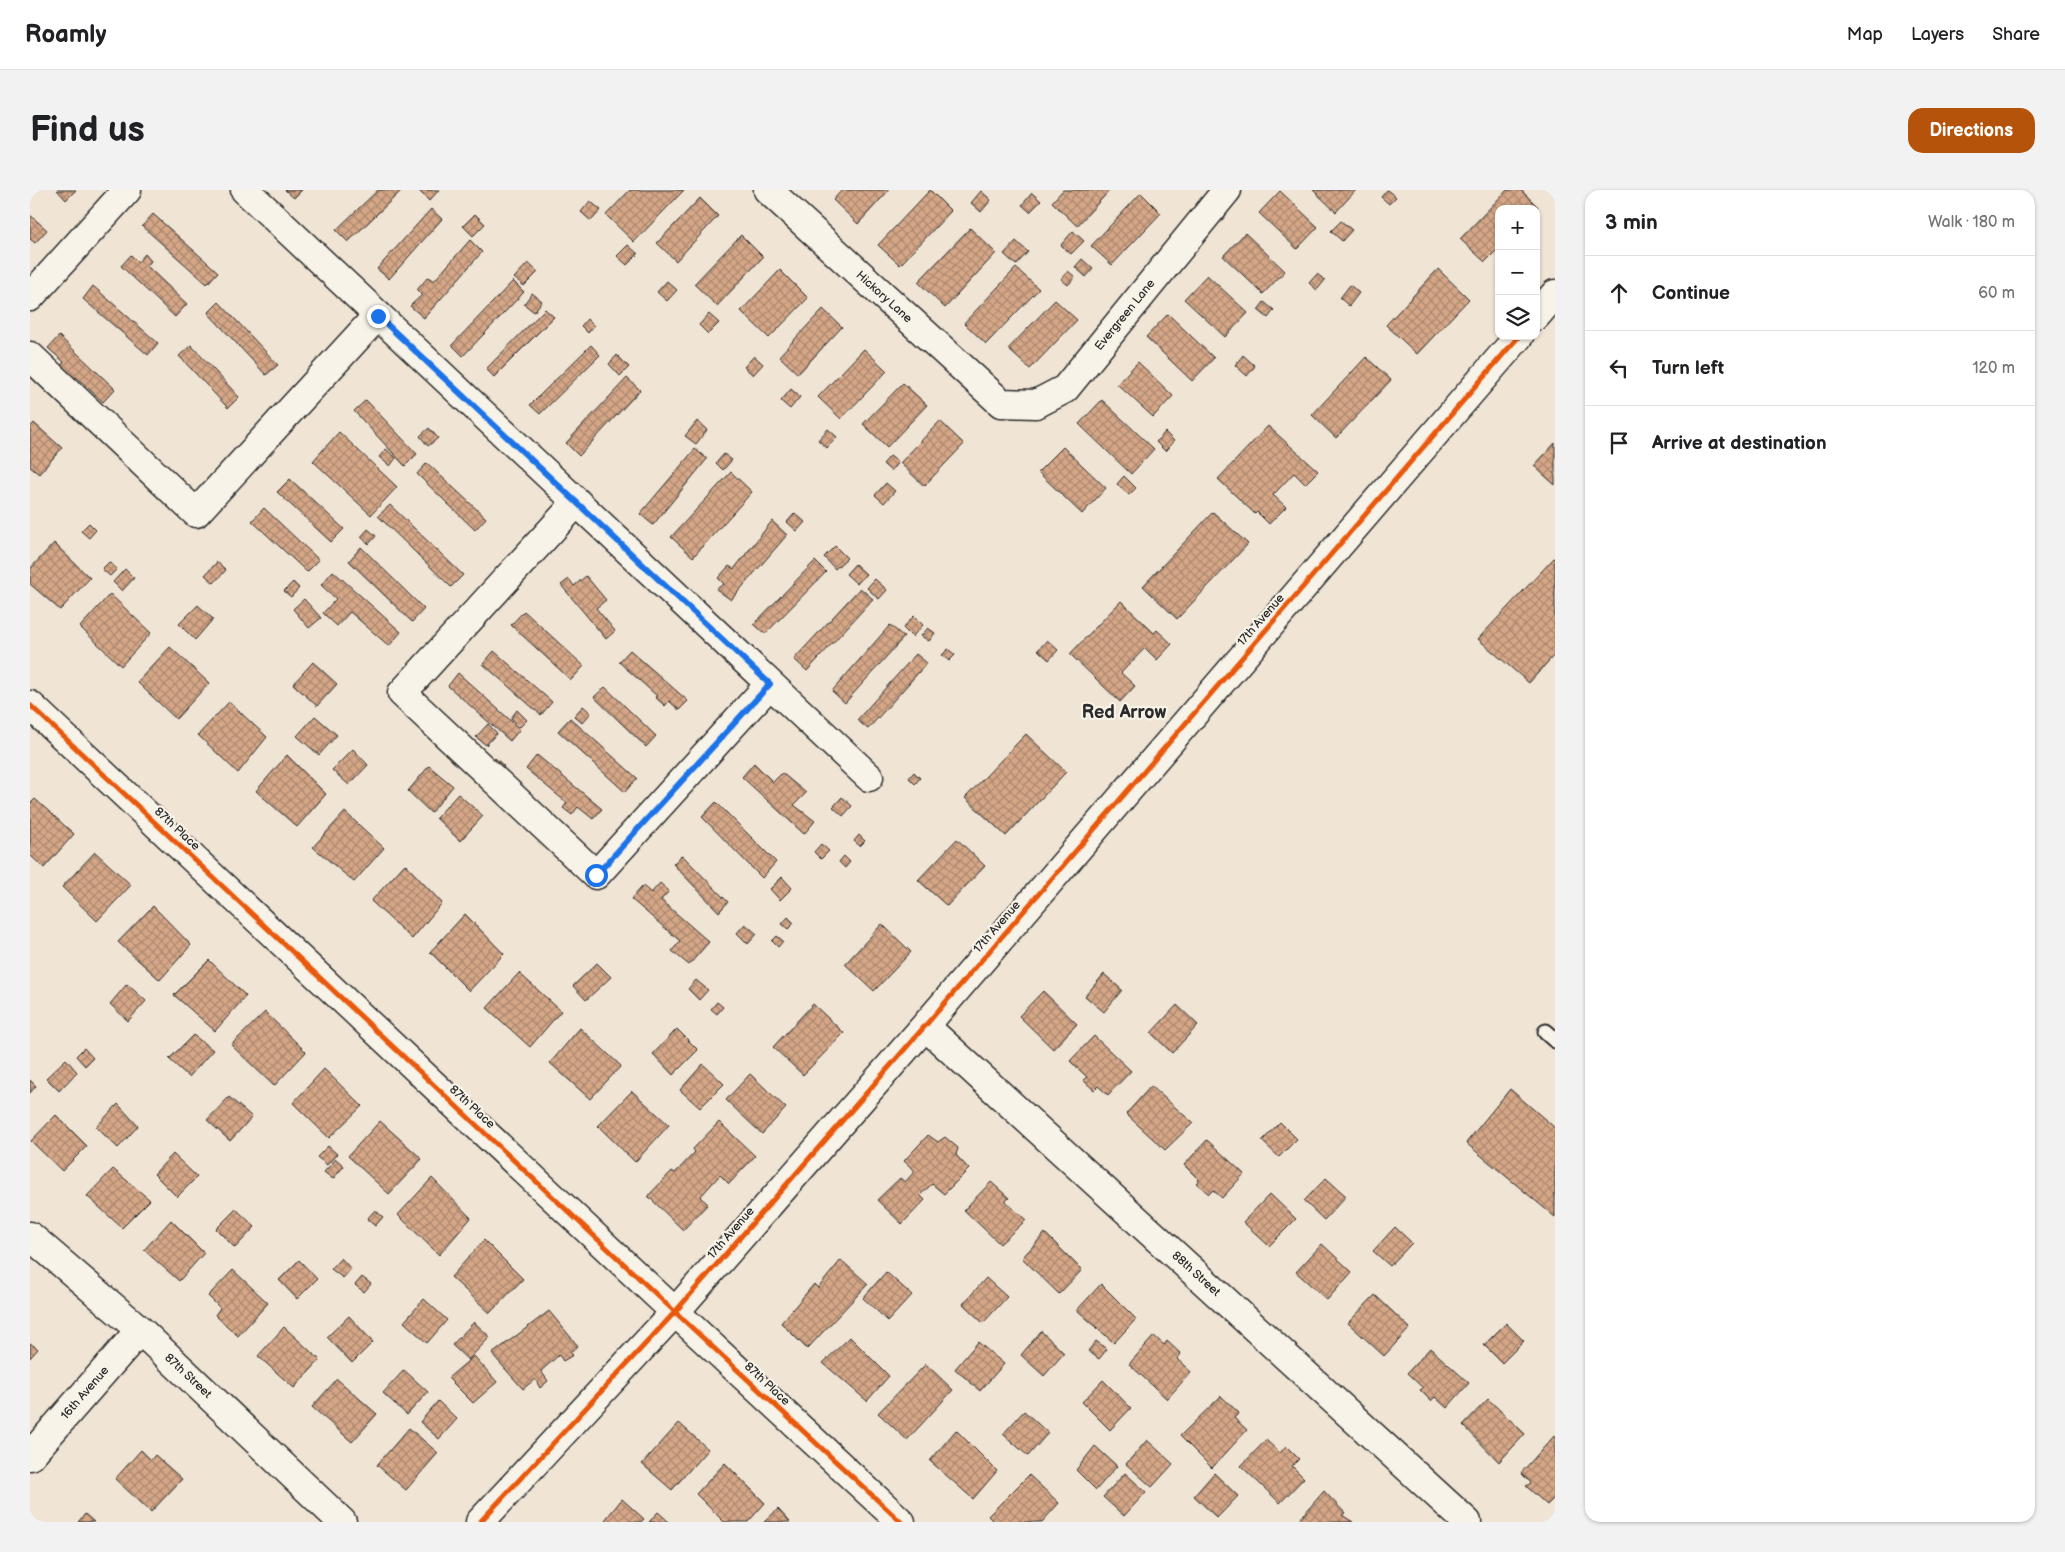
<!DOCTYPE html>
<html lang="en">
<head>
<meta charset="utf-8">
<style>
	:root { --surface:#fff; --page:#f2f2f2; --text:#202124; --muted:#757577; --line:#e0e0e0; --accent:#b45309 }
	body { margin:0; font-family:"Balsamiq Sans",sans-serif; background:var(--page); color:var(--text) }
	.controls { position:absolute; right:15px; top:15px; display:grid; overflow:hidden; border-radius:10px; box-shadow:0 1px 4px #0004 }
	.controls button { width:45px; height:45px; display:grid; place-items:center; padding:0; border:0; border-bottom:1px solid var(--line); background:var(--surface); color:var(--text); font:25px sans-serif }
	.stop { position:absolute; width:15px; height:15px; margin:-11px; border:4px solid #1a73e8; border-radius:50%; background:#fff }
	.stop.end { background:#1a73e8; border-color:#fff; box-shadow:0 1px 5px #0008 }
	.list { margin:0; padding:0; list-style:none }
	h2 { display:flex; justify-content:space-between; align-items:center; height:65px; margin:0; padding:0 20px; font-size:21px }
	h2 small { font-size:16px; font-weight:400; color:var(--muted) }
	.list li { display:grid; grid-template-columns:32px 1fr auto; gap:15px; align-items:center; box-sizing:border-box; height:75px; padding:0 20px; border-top:1px solid var(--line) }
	.list b { display:block; font-size:19px; white-space:nowrap }
	.list em { font-size:16px; font-style:normal; color:var(--muted) }
	.icon { flex:none; width:28px; height:28px; fill:none; stroke:currentColor; stroke-width:2; stroke-linecap:round; stroke-linejoin:round }
	.map { position:relative; flex:none; width:1525px; height:1332px; overflow:hidden; border-radius:15px }
	header { display:flex; align-items:center; gap:30px; box-sizing:border-box; height:70px; padding:0 25px; background:var(--surface); border-bottom:1px solid var(--line) }
	header strong { font-size:24px }
	nav { display:flex; gap:28px; margin-inline-start:auto; font-size:18px }
	.intro { display:flex; align-items:center; justify-content:space-between; box-sizing:border-box; height:120px; padding:0 30px }
	h1 { margin:0; font-size:35px }
	.button { padding:12px 22px; border-radius:15px; background:var(--accent); color:#fff; font-size:18px; font-weight:700 }
	main { display:flex; gap:30px; padding:0 30px }
	aside { flex:1; background:var(--surface); border-radius:15px; box-shadow:0 1px 4px #0004 }
	.map>svg:first-child { display:block }
	.building { fill:url(#building-cross-hatch); stroke:#2b2b2b }
	.lines { fill:none; stroke-linecap:round; stroke-linejoin:round }
	.lane-casing { stroke:#2b2b2b; stroke-width:19 }
	.street-casing { stroke:#2b2b2b; stroke-width:31 }
	.lane { stroke:#f7f3e8; stroke-width:15 }
	.street { stroke:#f7f3e8; stroke-width:28 }
	.cycleway-casing { stroke:#f7f3e8; stroke-width:8 }
	.cycleway { stroke:#e8590c; stroke-width:5 }
	.route { stroke:#1a73e8; stroke-width:6 }
	.labels { text-anchor:middle; dominant-baseline:central; stroke-width:4.5; stroke-linejoin:round; paint-order:stroke }
	.street-label { font-size:12px; fill:#2b2b2b; stroke:#f7f3e8 }
	.district-label { font-size:18px; font-weight:bold; fill:#2b2b2b; stroke:#f7f3e8 }
</style>
</head>
<body>
<header>
<strong>Roamly</strong>
<nav><a>Map</a><a>Layers</a><a>Share</a></nav>
</header>
<div class="intro"><h1>Find us</h1><a class="button">Directions</a></div>
<main>
<div class="map">
<svg width="1525" height="1332" viewBox="0 0 1525 1332">
	<defs>
		<pattern id="building-cross-hatch" width="8" height="8" patternUnits="userSpaceOnUse" patternTransform="scale(1.25)"><rect width="8" height="8" fill="#d5a787"/><path d="M0 0l8 8M0 8l8-8" fill="none" stroke="#ad886f"/></pattern>
	</defs>
	<rect width="100%" height="100%" fill="#f0e4d5"/>
	<filter id="ink" filterUnits="userSpaceOnUse"><feTurbulence type="fractalNoise" baseFrequency=".02" numOctaves="2"/><feDisplacementMap in="SourceGraphic" scale="10" xChannelSelector="R" yChannelSelector="G"/><feConvolveMatrix kernelMatrix="1 2 1 2 8 2 1 2 1" color-interpolation-filters="sRGB"/></filter>
	<g filter="url(#ink)">
		<path class="building" d="M27,0h19l-10,10z
			M255,0h17l-8,8z
			M348,0h24l-54,52 -12,-12z
			M391,0h18l-10,11 -10,-10z
			M600,0h54l-50,52 -28,-27z
			M812,0h47l-31,34 -25,-24z
			M900,0l21,21 -51,54 -22,-20z
			M1033,0h47l-33,36 -25,-24z
			M1283,0h43l-20,22z
			M1357,0l9,7 -7,7 -8,-7z
			M1477,0h14l17,17 -2,2h-37v39l-14,14 -25,-23z
			M951,1l10,9 -10,12 -10,-9z
			M1250,1l38,36 -21,22 -38,-36z
			M1002,3l9,8 -11,11 -8,-7z
			M1111,3l20,20 -49,52 -21,-19z
			M670,8l18,18 -42,45 -19,-18z
			M560,11l11,9 -10,11 -10,-9z
			M401,19l11,10 -53,60 -12,-10z
			M123,24l65,58 -11,12 -65,-58z
			M445,24l10,10 -12,12 -10,-10z
			M0,25l17,15 -12,13 -5,-4z
			M1311,31l11,9 -10,11 -11,-10z
			M940,38l26,25 -51,55 -27,-26z
			M1043,41l11,10 -13,13 -10,-9z
			M1215,43l40,38 -22,23 -40,-38z
			M711,45l22,22 -46,49 -23,-22z
			M440,50l12,12 -58,66 -14,-12 12,-11 -5,-5 11,-13 6,4z
			M986,51l12,11 -12,13 -12,-11z
			M598,55l10,9 -11,11 -10,-9z
			M115,64l6,7 -4,5 40,38 -12,13 -54,-51 10,-11 7,7z
			M1052,69l11,10 -7,8 -11,-10z
			M498,73l10,9 -14,14 -10,-8z
			M986,78l23,21 -53,55 -22,-21z
			M1408,79l31,30 -52,55 -31,-29z
			M750,80l28,28 -39,40 -28,-27z
			M1038,81l7,6 -7,8 -7,-6z
			M1287,84l8,6 -8,10 -8,-7z
			M1177,85l41,38 -23,24 -41,-38z
			M483,91l11,11 -61,64 -11,-11z
			M637,91l10,9 -10,11 -10,-9z
			M1320,95l9,8 -10,13 -9,-8z
			M63,96l65,57 -10,12 -65,-56z
			M502,103l10,8 -8,11 -10,-8z
			M1025,110l22,20 -47,49 -22,-20z
			M189,112l59,63 -12,10 -58,-62z
			M1234,112l10,8 -6,8 -10,-8z
			M515,119l9,8 -60,60 -8,-8z
			M793,119l19,18 -44,47 -19,-18z
			M679,124l10,9 -11,11 -9,-9z
			M1138,124l46,44 -22,23 -46,-44z
			M557,129l7,7 -6,7 -7,-7z
			M29,146l56,53 -12,13 -27,-25 -6,6 -13,-13 7,-8 -16,-14z
			M161,155l48,52 -11,11 -49,-52z
			M561,155l9,10 -60,59 -10,-9z
			M834,159l23,22 -46,48 -23,-22z
			M587,165l12,12 -9,9 -11,-12z
			M1213,165l12,11 -8,10 -12,-11z
			M724,166l9,8 -10,11 -9,-8z
			M1336,167l25,23 -55,58 -24,-23z
			M1108,172l35,34 -20,21 -36,-33z
			M597,188l13,12 -61,66 -13,-13z
			M873,193l24,22 -40,42 -24,-23z
			M761,199l9,8 -10,12 -9,-8z
			M336,210l51,54 -12,12 -51,-55z
			M1072,210l52,49 -23,25 -52,-50z
			M667,231l10,9 -11,14 -11,-8z
			M910,231l24,23 -40,42 -24,-23z
			M4,233l28,25 -23,26 -9,-7v-40z
			M1238,236l50,45 -13,13 -11,-11 -21,22 13,12 -17,17 -12,-12 -2,2 -37,-35z
			M399,238l9,10 -10,8 -8,-10z
			M798,239l9,8 -10,11 -9,-8z
			M309,242l58,55 -26,28 -58,-54z
			M1135,242l9,9 -9,10 -9,-9z
			M1525,253v42l-21,-19z
			M1033,257l43,41 -24,26 -44,-42z
			M356,259l10,9 -6,8 -11,-9z
			M665,259l12,10 -54,66 -13,-11z
			M694,264l8,6 -9,10 -7,-7z
			M860,266l8,6 -7,9 -8,-7z
			M397,273l59,55 -11,12 -58,-56z
			M701,282l21,20 -59,65 -22,-20z
			M1094,286l12,12 -7,7 -12,-11z
			M260,289l54,50 -13,13 -54,-50z
			M856,293l9,8 -11,12 -9,-8z
			M360,315l73,70 -12,12 -73,-71z
			M234,318l55,52 -12,12 -55,-51z
			M1183,322l35,32 -71,75 -34,-33z
			M765,323l10,9 -8,9 -10,-9z
			M742,331l15,14 -56,65 -15,-11 8,-5 -6,-6 11,-12 5,3z
			M59,333l7,7 -7,8 -8,-7z
			M338,339l8,7 -7,8 -8,-7z
			M24,353l36,35 -30,32 -30,-26v-15z
			M805,356l12,12 -12,11 -11,-12z
			M331,357l63,62 -12,13 -63,-61z
			M1525,367v97l-26,29 -51,-44z
			M785,371l11,11 -61,62 -11,-10z
			M79,372l8,7 -7,7 -8,-7z
			M187,372l9,8 -12,13 -9,-8z
			M825,374l11,10 -9,10 -11,-10z
			M95,379l9,9 -12,13 -9,-9z
			M303,381l68,61 -12,14 -39,-34 -13,14 -14,-13 13,-14 -15,-14z
			M556,386l20,24 -10,8 19,23 -9,8 -45,-54 8,-6 5,7z
			M845,389l12,11 -8,9 -12,-11z
			M263,392l6,6 -8,9 -7,-6z
			M830,398l13,11 -66,72 -13,-12z
			M80,404l41,39 -30,33 -41,-39z
			M274,409l17,19 -12,10 -16,-19z
			M1091,411l33,32 3,-3 15,14 -15,16 -12,-12 -24,25 14,13 -15,16 -50,-48z
			M168,415l15,14 -18,21 -16,-16z
			M494,421l60,55 -13,14 -60,-55z
			M884,426l9,9 -11,12 -9,-9z
			M860,435l14,12 -59,66 -13,-12z
			M898,438l7,5 -6,8 -8,-5z
			M1017,450l11,10 -9,10 -11,-10z
			M140,457l39,36 -33,36 -39,-37z
			M918,459l7,6 -6,6 -7,-6z
			M600,460l58,51 -9,9 -10,-9 -4,5 -10,-9 2,-1 -38,-34z
			M464,461l58,51 -11,13 -58,-51z
			M886,464l11,9 -59,66 -11,-9z
			M283,472l24,22 -20,22 -24,-22z
			M428,483l62,56 -10,12 -62,-55z
			M575,497l51,49 -10,11 -52,-50z
			M199,512l38,35 -29,36 -40,-38z
			M553,516l8,7 -9,10 -8,-7z
			M487,520l10,10 -7,7 -9,-9z
			M285,526l22,19 -18,20 -22,-19z
			M540,528l67,60 -12,14 -67,-61z
			M458,534l9,9 -11,12 -10,-8z
			M996,544l40,38 -60,64 -41,-38z
			M323,559l15,16 -19,20 -17,-15z
			M257,565l39,39 -29,33 -41,-36z
			M507,565l65,54 -9,10 -15,-12 -6,8 -9,-7 4,-5 -41,-34z
			M465,568l9,8 -10,10 -8,-8z
			M724,573l19,19 9,-9 24,20 -12,12 21,16 -11,13 -62,-57z
			M399,576l24,20 -22,27 -23,-22z
			M884,582l6,6 -5,6 -6,-6z
			M428,604l25,22 -23,25 -24,-23z
			M812,607l10,9 -9,10 -10,-9z
			M5,609l39,35 -30,34 -14,-13v-51z
			M686,612l60,60 -14,16 -60,-61z
			M315,622l39,36 -30,34 -41,-35z
			M829,645l6,6 -5,5 -6,-5z
			M927,649l28,27 -38,40 -29,-26z
			M791,654l8,7 -8,8 -7,-7z
			M65,662l36,33 -34,36 -35,-34z
			M652,665l46,47 -9,10 -46,-48z
			M814,666l6,6 -5,6 -6,-6z
			M375,674l37,39 -30,36 -41,-38z
			M752,687l10,11 -12,12 -10,-11z
			M630,693l9,8 -8,9 48,42 -20,23 -17,-14 8,-10 -49,-42 12,-13 8,7z
			M123,716l38,39 -31,35 -42,-38z
			M435,724l39,40 -35,37 -39,-39z
			M758,727l6,6 -6,6 -6,-5z
			M715,734l12,10 -9,10 -11,-11z
			M852,734l29,28 -37,39 -29,-27z
			M747,746l6,5 -5,6 -6,-6z
			M179,770l37,36 -31,35 -41,-36z
			M567,773l14,14 -25,23 -13,-14z
			M489,783l42,38 -31,36 -43,-39z
			M1074,784l18,16 -18,22 -19,-16z
			M666,790l12,10 -9,10 -11,-11z
			M97,794l19,17 -18,20 -18,-17z
			M1013,801l34,33 -24,25 -34,-33z
			M687,812l6,5 -6,7 -6,-5z
			M783,814l31,29 -41,42 -30,-28z
			M1147,815l21,20 -26,28 -21,-20z
			M235,822l41,40 -32,34 -43,-41z
			M550,838l41,38 -31,33 -40,-36z
			M647,839l21,21 -25,25 -20,-21z
			M163,845l20,15 -24,27 -20,-18z
			M1064,846l37,35 -23,24 -10,-9 -4,4 -11,-10 4,-3 -17,-16z
			M54,858l9,10 -8,8 -9,-10z
			M36,869l11,13 -18,19 -13,-13z
			M673,874l21,20 -24,24 -20,-18z
			M294,879l38,37 -33,32 -36,-35z
			M720,884l36,34 -24,26 -36,-34z
			M0,890l6,6 -6,7z
			M1121,896l42,37 -28,27 -39,-36z
			M1480,899l45,39v89l-89,-74z
			M602,901l37,34 -34,37 -37,-36z
			M199,907l23,20 -22,24 -23,-21z
			M88,914l20,22 -20,22 -22,-21z
			M26,925l31,31 -25,25 -31,-30z
			M350,931l42,38 -33,35 -41,-38z
			M689,932l36,34 -26,28 -9,-9 -20,22 8,7 -25,26 -35,-34 24,-25 3,2 20,-21 -2,-3z
			M1250,932l17,17 -18,18 -17,-16z
			M898,945l10,7 7,-5 13,11 -2,7 13,14 -25,25 -12,-10 -12,11 5,5 -23,24 -25,-24 23,-22 5,4 10,-11 -11,-10z
			M1177,950l37,34 -22,24 -9,-8 -4,4 -13,-11 3,-3 -15,-15z
			M298,956l9,8 -10,11 -10,-8z
			M143,964l24,23 -20,20 -23,-23z
			M306,969l8,7 -11,13 -9,-7z
			M83,979l37,31 -28,28 -35,-32z
			M402,988l39,40 -32,37 -41,-40z
			M1296,988l20,18 -22,24 -20,-19z
			M961,992l18,16 -4,3 21,19 -26,24 -36,-34z
			M1240,1004l26,25 -27,27 -26,-24z
			M206,1019l19,18 -20,21 -19,-19z
			M345,1020l8,7 -8,9 -8,-7z
			M141,1030l33,33 -25,28 -35,-31z
			M1365,1037l17,16 -22,23 -17,-15z
			M1015,1043l37,37 -23,24 -37,-36z
			M454,1050l39,39 -33,34 -39,-36z
			M1292,1054l30,28 -25,28 -31,-28z
			M311,1068l10,11 -8,9 -12,-9z
			M269,1070l18,19 -20,20 -18,-19z
			M811,1070l27,24 -61,65 -26,-26 33,-39 4,4z
			M203,1080l35,33 -30,33 -23,-21 5,-7 -12,-12z
			M856,1082l26,23 -24,26 -25,-23z
			M332,1087l9,7 -7,8 -9,-7z
			M956,1088l21,19 -24,26 -20,-19z
			M1071,1094l35,35 -22,24 -37,-33z
			M1345,1105l35,33 -26,28 -36,-33z
			M394,1109l23,21 -20,23 -23,-21z
			M519,1121l29,35 -8,6 3,3 -10,6 -4,-6 -18,16 7,10 -8,7 -5,-9 -12,10 -31,-35z
			M319,1126l24,26 -21,21 -25,-26z
			M444,1132l16,15 -22,23 -16,-15z
			M1476,1133l18,18 -22,22 -18,-18z
			M254,1137l36,33 -26,28 -36,-32z
			M1011,1141l23,22 -20,23 -23,-21z
			M1124,1146l10,9 3,-4 14,13 -4,5 14,13 -24,27 -38,-35z
			M820,1147l39,39 -22,25 -44,-38z
			M1066,1151l11,8 -8,10 -11,-8z
			M948,1152l26,22 -24,27 -25,-22z
			M0,1153l8,6 -8,9z
			M1400,1158l39,35 -22,25 -12,-11 -4,4 -11,-11 3,-2 -16,-15z
			M444,1166l23,26 -24,21 -25,-25z
			M896,1174l27,26 -46,50 -29,-27z
			M374,1180l24,22 -21,23 -24,-22z
			M307,1189l40,35 -25,28 -40,-35z
			M1073,1190l28,28 -21,22 -28,-28z
			M1191,1206l18,17 -5,5 13,12 -35,38 -32,-32z
			M1458,1209l37,35 -26,28 -36,-37z
			M408,1211l19,18 -18,20 -19,-17z
			M994,1221l24,22 -20,23 -25,-22z
			M649,1233l29,26 -36,41 -30,-26z
			M379,1238l29,25 -32,37 -29,-25z
			M926,1240l41,41 -24,28 -43,-38z
			M1525,1245v62l-8,8 -21,-19 5,-3 -10,-10z
			M1117,1250l26,24 -21,23 -26,-23z
			M1236,1250l14,13 6,-7 13,13 -7,7 12,12 -24,25 -39,-37z
			M1065,1256l22,20 -21,24 -20,-20z
			M111,1260l10,10 4,-5 27,24 -31,33 -36,-33z
			M695,1273l40,40 -17,19h-24l-28,-28z
			M1095,1283l21,19 -22,24 -21,-19z
			M1184,1283l24,23 -21,22 -23,-22z
			M999,1285l30,28 -17,19h-48l-6,-6z
			M1294,1301l21,22 -3,2 11,7h-52l-2,-2z
			M592,1309l22,20 -3,3h-34l-2,-2z
			M748,1319l12,13h-26z
			M628,1322l11,10h-20z
			M55,1324l9,8h-16z"/>
		<g class="lines">
			<defs>
				<path id="lane" d="M1516,842l9,8"/>
				<path id="street" d="M215,0l624,587
					M738,0l233,213 35,1 29,-15 162,-199
					M0,107l97,-107
					M1506,126l19,-22
					M0,166l166,157 182,-198
					M547,312l-175,191 194,182 174,-191
					M0,515l645,607 226,210
					M895,836l542,496
					M0,1046l110,94 202,192
					M0,1266l110,-126
					M450,1332l195,-210 250,-286 594,-690"/>
			</defs>
			<use href="#lane" class="lane-casing"/>
			<use href="#street" class="street-casing"/>
			<use href="#lane" class="lane"/>
			<use href="#street" class="street"/>
			<defs>
				<path id="cycleway" d="M0,515l645,607 226,210
					M450,1332l195,-210 250,-286 594,-690"/>
			</defs>
			<use href="#cycleway" class="cycleway-casing"/>
			<use href="#cycleway" class="cycleway"/>
		</g>
	</g>
	<g class="lines" filter="url(#ink)">
		<path class="route" d="M348,126l392,368 -174,191"/>
	</g>
	<g class="labels">
		<g class="street-label">
			<text transform="translate(854 107) rotate(42)">Hickory Lane</text>
			<text transform="translate(1095 125) rotate(-51)">Evergreen Lane</text>
			<text transform="translate(1231 430) rotate(-49)">17th Avenue</text>
			<text transform="translate(147 639) rotate(43)">87th Place</text>
			<text transform="translate(967 737) rotate(-49)">17th Avenue</text>
			<text transform="translate(442 917) rotate(43)">87th Place</text>
			<text transform="translate(701 1043) rotate(-49)">17th Avenue</text>
			<text transform="translate(1166 1084) rotate(42)">88th Street</text>
			<text transform="translate(158 1186) rotate(43)">87th Street</text>
			<text transform="translate(737 1194) rotate(43)">87th Place</text>
			<text transform="translate(55 1203) rotate(-49)">16th Avenue</text>
		</g>
		<g class="district-label">
			<text x="1094" y="522">Red Arrow</text>
		</g>
	</g>
</svg>
<div class="controls">
<button>+</button>
<button>−</button>
<button><svg class="icon" aria-label="layers" viewBox="0 0 24 24"><path d="M12 4l9 5-9 5-9-5zM3 14l9 5 9-5"/></svg></button>
</div>
<div class="stop" style="left:566px;top:685px"></div>
<div class="stop end" style="left:348px;top:126px"></div>
</div>
<aside>
<h2>3 min<small>Walk · 180 m</small></h2>
<ul class="list">
<li><svg class="icon" aria-label="ahead" viewBox="0 0 24 24"><path d="M12 20V5M6 11l6-6 6 6"/></svg><div><b>Continue</b></div><em>60 m</em></li>
<li><svg class="icon" aria-label="left" viewBox="0 0 24 24"><path d="M17 20v-9H6M10 6l-5 5 5 5"/></svg><div><b>Turn left</b></div><em>120 m</em></li>
<li><svg class="icon" aria-label="arrive" viewBox="0 0 24 24"><path d="M6 21V4h12l-3 4 3 4H6"/></svg><div><b>Arrive at destination</b></div></li>
</ul>
</aside>
</main>
</body>
</html>
